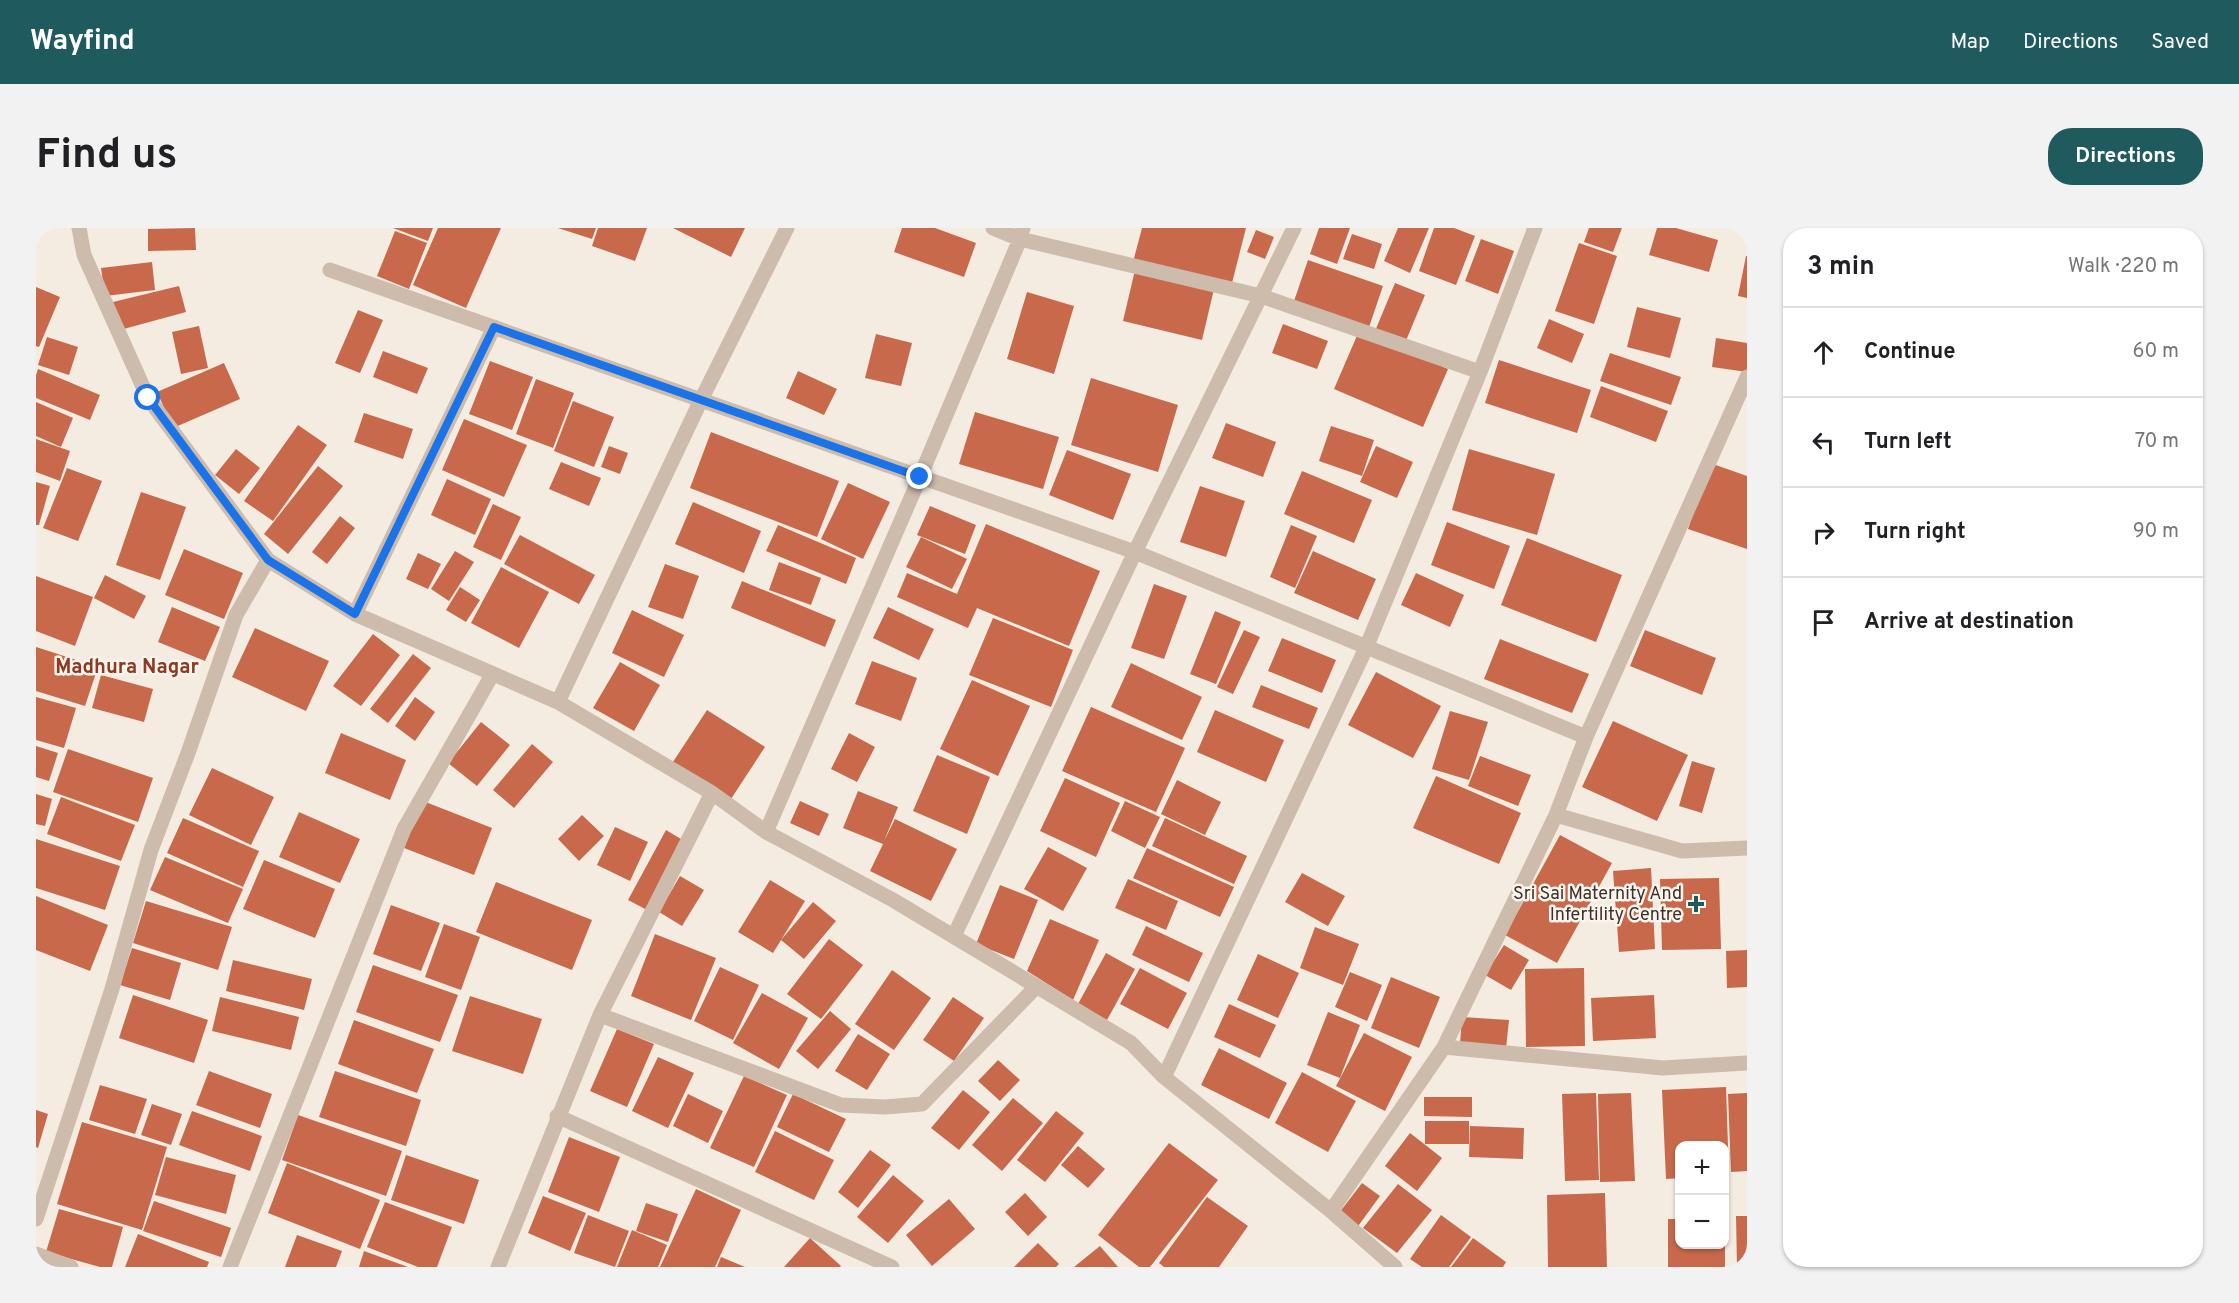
<!DOCTYPE html>
<html lang="en">
<head>
<meta charset="utf-8">
<style>
	:root { --surface:#fff; --page:#f2f2f2; --text:#202124; --muted:#757577; --line:#e0e0e0; --accent:#1f5a5e }
	body { margin:0; font-family:Overpass,sans-serif; background:var(--page); color:var(--text) }
	.controls { position:absolute; right:18px; bottom:18px; display:grid; overflow:hidden; border-radius:12px; box-shadow:0 2px 4px #0004 }
	.controls button { width:54px; height:54px; display:grid; place-items:center; padding:0; border:0; border-bottom:2px solid var(--line); background:var(--surface); color:var(--text); font:30px sans-serif }
	.stop { position:absolute; width:18px; height:18px; margin:-14px; border:4px solid #1a73e8; border-radius:50%; background:#fff }
	.stop.end { background:#1a73e8; border-color:#fff; box-shadow:0 2px 6px #0008 }
	.list { margin:0; padding:0; list-style:none }
	h2 { display:flex; justify-content:space-between; align-items:center; height:78px; margin:0; padding:0 24px; font-size:26px }
	h2 small { font-size:20px; font-weight:400; color:var(--muted) }
	.list li { display:grid; grid-template-columns:39px 1fr auto; gap:18px; align-items:center; box-sizing:border-box; height:90px; padding:0 24px; border-top:2px solid var(--line) }
	.list b { display:block; font-size:22px; white-space:nowrap }
	.list em { font-size:20px; font-style:normal; color:var(--muted) }
	.icon { flex:none; width:33px; height:33px; fill:none; stroke:currentColor; stroke-width:2; stroke-linecap:round; stroke-linejoin:round }
	.map { position:relative; flex:none; width:1711px; height:1039px; overflow:hidden; border-radius:24px }
	header { display:flex; align-items:center; gap:36px; box-sizing:border-box; height:84px; padding:0 30px; background:var(--accent); color:#fff }
	header strong { font-size:28px }
	nav { display:flex; gap:33px; margin-inline-start:auto; font-size:21px }
	.intro { display:flex; align-items:center; justify-content:space-between; box-sizing:border-box; height:144px; padding:0 36px }
	h1 { margin:0; font-size:42px }
	.button { padding:15px 27px; border-radius:24px; background:var(--accent); color:#fff; font-size:21px; font-weight:700 }
	main { display:flex; gap:36px; padding:0 36px }
	aside { flex:1; background:var(--surface); border-radius:24px; box-shadow:0 2px 4px #0004 }
	.map>svg:first-child { display:block }
	.building { fill:#c8694b }
	.lines { fill:none; stroke-linecap:round; stroke-linejoin:round }
	.minor { stroke:#cdbbac; stroke-width:15 }
	.route { stroke:#1a73e8; stroke-width:8 }
	.poi-dot { fill:#1f5a5e; stroke:#fbf5ee; stroke-width:2 }
	.labels { text-anchor:middle; dominant-baseline:central; stroke-width:5; stroke-linejoin:round; paint-order:stroke }
	.poi-label { font-size:18px; fill:#3b302b; stroke:#fbf5ee; text-anchor:end }
	.neighbourhood-label { font-size:20px; font-weight:bold; fill:#8c3b22; stroke:#fbf5ee }
</style>
</head>
<body>
<header>
<strong>Wayfind</strong>
<nav><a>Map</a><a>Directions</a><a>Saved</a></nav>
</header>
<div class="intro"><h1>Find us</h1><a class="button">Directions</a></div>
<main>
<div class="map">
<svg width="1711" height="1039" viewBox="0 0 1711 1039">
	<rect width="100%" height="100%" fill="#f4ebe1"/>
	<path class="building" d="M159,0l1,22 -48,1v-22z
		M357,0h40l-5,13z
		M402,0h63l-35,80 -53,-23z
		M522,0h38l-4,11z
		M562,0h49l-12,33 -43,-15z
		M637,0h72l-14,29z
		M866,0h33l41,15 -12,34 -70,-25z
		M1106,0h104l-15,59 -98,-25z
		M1283,0h31l-13,36 -27,-10z
		M1362,0h31l-19,45 -26,-12z
		M1398,0h20l21,8 -19,49 -37,-14z
		M1553,0h33l-9,24 -29,-10z
		M1621,0h19l42,12 -9,32 -60,-17z
		M1220,2l18,7 -9,22 -18,-7z
		M359,3l32,12 -18,46 -32,-13z
		M1316,6l30,10 -8,25 -31,-10z
		M1445,11l33,12 -16,43 -33,-13z
		M1543,15l38,13 -23,68 -39,-13z
		M1710,28h1v42l-9,-2z
		M1272,32l75,26 -15,44 -75,-26z
		M116,34l3,28 -50,6 -4,-28z
		M1099,42l79,19 -12,51 -79,-19z
		M1359,55l30,12 -20,48 -30,-12z
		M143,58l7,26 -66,18 -7,-28z
		M0,59l24,10 -21,50 -3,-1z
		M991,64l47,14 -20,68 -47,-15z
		M1601,79l44,11 -11,40 -43,-11z
		M322,82l25,10 -23,53 -25,-10z
		M1513,91l35,15 -12,29 -35,-15z
		M1247,96l45,17 -11,28 -45,-16z
		M163,98l9,42 -27,6 -9,-42z
		M1323,103l89,38 -25,58 -89,-38z
		M840,106l36,9 -11,43 -36,-8z
		M11,109l31,10 -9,28 -31,-10z
		M1680,110l31,5v29l-35,-5z
		M347,123l45,17 -11,26 -44,-17z
		M1574,125l71,24 -10,28 -71,-24z
		M1463,132l92,30 -14,43 -92,-30z
		M454,133l43,16 -21,53 -43,-16z
		M188,135l16,36 -67,29 -16,-36z
		M2,141l62,26 -10,25 -54,-22v-23z
		M762,143l39,18 -13,26 -38,-17z
		M1055,150l87,27 -20,67 -87,-27z
		M500,151l38,14 -21,55 -37,-14z
		M1565,158l67,25 -12,31 -66,-25z
		M537,173l41,16 -20,50 -40,-16z
		M0,174l37,16 -12,29 -25,-11z
		M939,184l84,25 -16,52 -84,-25z
		M328,185l49,16 -10,30 -49,-17z
		M428,191l63,26 -23,52 -62,-27z
		M1190,195l50,19 -13,35 -51,-19z
		M262,197l29,20 -54,76 -29,-20z
		M1295,198l43,14 -12,36 -43,-15z
		M675,204l128,49 -22,56 -127,-49z
		M0,211l34,12 -10,30 -24,-9z
		M573,218l19,7 -8,21 -19,-7z
		M1340,218l37,16 -16,36 -37,-16z
		M200,221l24,19 -21,26 -24,-19z
		M1433,221l86,25 -18,61 -85,-25z
		M1031,222l64,24 -18,46 -64,-25z
		M525,234l40,16 -12,28 -40,-17z
		M1674,235l37,13v73l-59,-20z
		M282,238l25,20 -55,68 -24,-20z
		M31,240l35,13 -24,60 -35,-13z
		M1266,243l70,29 -18,43 -70,-29z
		M411,251l44,20 -16,36 -44,-20z
		M0,254l14,4 -11,39h-3z
		M812,255l42,19 -27,57 -42,-20z
		M1164,258l45,15 -19,56 -46,-15z
		M105,264l45,15 -26,73 -44,-15z
		M657,274l68,29 -17,42 -69,-29z
		M457,276l28,13 -20,43 -28,-13z
		M894,278l46,19 -11,29 -48,-19z
		M304,288l15,12 -28,36 -15,-12z
		M1411,294l63,24 -16,43 -63,-24z
		M950,296l114,47 -31,75 -92,-38 -9,20 -71,-31 10,-24 50,21z
		M742,297l78,33 -10,26 -80,-33z
		M1255,297l26,11 -22,52 -25,-11z
		M484,307l75,40 -16,29 -75,-40z
		M885,309l46,22 -15,30 -46,-22z
		M1491,310l95,37 -26,67 -95,-37z
		M148,321l59,24 -19,46 -59,-24z
		M419,323l19,11 -25,39 -18,-12z
		M1277,323l63,28 -18,41 -64,-27z
		M382,325l23,11 -13,25 -22,-10z
		M743,334l42,16 -10,27 -42,-15z
		M629,336l34,12 -16,43 -35,-12z
		M465,339l48,25 -30,56 -48,-25z
		M1380,345l48,22 -14,32 -49,-22z
		M69,347l41,21 -12,23 -40,-21z
		M0,348l57,21 -18,49 -39,-15z
		M706,353l94,39 -11,27 -94,-39z
		M1118,356l33,12 -23,63 -33,-11z
		M424,359l20,13 -14,22 -20,-12z
		M136,379l48,20 -15,34 -47,-19z
		M852,379l46,22 -15,31 -46,-22z
		M596,382l52,25 -20,42 -52,-24z
		M1179,383l26,11 -25,62 -26,-10z
		M957,390l80,32 -22,57 -82,-32z
		M219,400l74,33 -23,50 -74,-34z
		M1208,402l16,7 -27,57 -16,-7z
		M1609,402l71,28 -14,37 -72,-29z
		M337,406l27,21 -39,51 -28,-20z
		M1246,410l54,22 -14,33 -54,-22z
		M1464,411l89,35 -17,39 -88,-34z
		M0,419l62,20 -13,39 -49,-15z
		M377,426l18,14 -43,55 -18,-14z
		M836,433l45,17 -16,43 -46,-17z
		M584,434l40,23 -26,46 -41,-23z
		M1095,435l71,34 -20,43 -71,-33z
		M1340,444l65,34 -28,52 -65,-33z
		M65,447l52,14 -9,33 -52,-14z
		M936,452l58,26 -32,70 -58,-27z
		M1225,457l57,23 -9,21 -57,-22z
		M0,469l40,11 -12,40 -28,-8z
		M379,469l20,15 -20,29 -20,-15z
		M1055,479l94,41 -29,64 -94,-41z
		M671,482l58,37 -36,55 -58,-37z
		M1179,482l69,30 -18,42 -69,-30z
		M1414,483l38,11 -19,58 -37,-11z
		M1577,493l75,34 -31,66 -75,-34z
		M445,494l29,23 -33,41 -29,-23z
		M305,505l65,27 -16,40 -65,-27z
		M813,505l26,14 -18,35 -26,-13z
		M496,516l21,18 -39,46 -21,-18z
		M0,518l22,7 -9,28 -13,-4z
		M32,521l85,29 -15,44 -85,-30z
		M901,527l53,22 -23,57 -54,-23z
		M1444,528l51,19 -13,31 -50,-20z
		M1656,533l23,7 -13,45 -23,-7z
		M176,540l62,29 -23,48 -62,-30z
		M1400,548l85,37 -22,51 -86,-36z
		M1029,550l55,25 -24,54 -56,-26z
		M1141,552l44,22 -16,33 -44,-21z
		M822,563l40,16 -14,34 11,-22 62,30 -26,52 -61,-30 13,-27 -40,-16z
		M0,566l16,5 -7,27 -9,-2z
		M25,569l74,28 -14,36 -74,-27z
		M387,573l69,27 -18,47 -70,-27z
		M764,573l29,13 -10,22 -29,-13z
		M1089,573l35,16 -15,31 -34,-17z
		M263,584l61,27 -20,44 -61,-26z
		M546,587l22,21 -25,25 -21,-22z
		M147,590l76,33 -16,36 -76,-34z
		M1129,590l82,38 -13,28 -82,-38z
		M579,599l33,15 -18,39 -33,-16z
		M630,602l20,12 -39,68 -19,-10z
		M1524,607l52,28 -55,100 -52,-28z
		M0,611l84,27 -15,44 -69,-22z
		M1012,619l39,21 -24,43 -39,-22z
		M1111,620l87,39 -14,30 -87,-39z
		M129,629l78,32 -15,34 -78,-33z
		M228,632l71,29 -20,49 -72,-29z
		M1615,640l4,81 -36,3 -6,-81z
		M1266,645l43,23 -17,30 -43,-24z
		M644,648l24,14 -22,36 -23,-14z
		M1683,650l2,71 -59,1 -2,-71z
		M1092,651l50,22 -12,29 -51,-22z
		M734,652l35,21 -32,52 -35,-21z
		M460,654l96,38 -20,50 -96,-38z
		M964,657l38,15 -24,59 -38,-15z
		M0,668l72,29 -18,46 -54,-21z
		M110,673l86,26 -14,43 -85,-27z
		M777,674l23,19 -32,38 -23,-19z
		M355,677l49,18 -19,48 -48,-17z
		M1014,691l49,21 -26,60 -46,-29z
		M408,696l36,13 -19,53 -36,-13z
		M1110,698l57,27 -14,29 -57,-27z
		M1279,699l44,17 -16,41 -43,-17z
		M619,706l61,24 -25,62 -60,-24z
		M793,711l34,26 -42,54 -34,-25z
		M1468,717l25,15 -18,30 -26,-15z
		M96,720l49,15 -11,37 -50,-15z
		M1711,722v37l-20,1 -1,-37z
		M1070,725l29,16 -28,51 -29,-16z
		M1222,726l41,19 -21,45 -41,-18z
		M197,732l79,19 -8,31 -78,-19z
		M337,737l85,30 -18,47 -84,-30z
		M684,739l39,18 -26,55 -39,-19z
		M1104,740l47,25 -19,36 -48,-25z
		M1548,740l1,78 -59,1 -1,-78z
		M856,742l39,28 -37,52 -39,-26z
		M1314,744l32,13 -15,36 -32,-14z
		M1355,749l49,20 -21,51 -48,-20z
		M726,765l46,25 -29,51 -46,-26z
		M97,767l75,25 -14,43 -75,-25z
		M1618,767l2,43 -63,3 -2,-43z
		M434,768l72,23 -19,55 -71,-23z
		M184,769l79,20 -8,33 -79,-19z
		M917,769l31,21 -30,43 -31,-21z
		M1193,776l47,21 -16,33 -46,-21z
		M794,783l21,18 -33,40 -22,-18z
		M1292,784l32,13 -20,53 -33,-13z
		M1426,789l47,3 -3,28 -46,-4z
		M318,792l80,29 -17,44 -79,-29z
		M581,801l37,15 -27,63 -37,-16z
		M1328,805l48,24 -27,54 -49,-25z
		M822,806l32,20 -23,36 -32,-19z
		M1183,820l68,35 -18,36 -68,-34z
		M622,829l36,16 -26,55 -36,-17z
		M962,832l22,20 -20,21 -22,-20z
		M173,843l63,23 -12,34 -64,-23z
		M299,843l86,29 -15,46 -87,-29z
		M1266,844l54,29 -28,51 -53,-29z
		M708,848l43,19 -33,72 -44,-19z
		M64,857l47,14 -12,35 -46,-14z
		M1690,859l3,89h-5v-30h-44v32l-14,1 -4,-89z
		M927,862l27,22 -31,38 -28,-22z
		M1560,865l3,87 -34,1 -3,-87z
		M1595,865l4,88 -35,1 -2,-88z
		M1711,865v78l-16,1 -3,-78z
		M652,866l35,17 -15,32 -35,-17z
		M757,866l53,25 -17,33 -52,-25z
		M1388,869h48v20l-48,-1z
		M977,870l30,25 -41,48 -30,-26z
		M116,876l30,10 -11,31 -30,-10z
		M0,882l12,4 -10,34 -2,-1z
		M156,883l70,25 -12,35 -71,-26z
		M1020,883l28,22 -39,49 -28,-22z
		M262,887l104,36 -16,45 -104,-36z
		M1389,893h44v23h-44z
		M46,894l85,25 -25,83 -85,-26z
		M1434,898l54,2 -1,31 -54,-2z
		M739,903l59,29 -20,40 -59,-28z
		M1374,905l32,25 -25,33 -32,-25z
		M533,909l51,20 -21,55 -51,-20z
		M1133,915l49,37 -68,87h-11l-41,-32z
		M1042,918l27,23 -17,19 -27,-23z
		M834,922l21,15 -33,43 -20,-16z
		M370,927l73,25 -15,44 -73,-24z
		M130,929l70,18 -10,39 -71,-19z
		M251,935l93,37 -20,49 -92,-36z
		M857,947l31,26 -36,42 -31,-26z
		M1326,955l18,13 -24,33 -17,-16z
		M1362,956l34,26 -35,43 -34,-25z
		M660,961l45,21 -26,57h-55z
		M989,965l22,24 -19,19 -23,-24z
		M1569,965l2,74h-59l-1,-72z
		M507,968l43,17 -16,38 -42,-18z
		M1171,969l41,29 -29,41h-55l-5,-4z
		M913,971l26,30 -43,37 -26,-31z
		M118,973l77,27 -10,29 -78,-26z
		M349,974l67,25 -15,40h-19l-51,-20z
		M610,975l32,11 -10,28 -32,-11z
		M23,981l64,18 -11,40h-12l-54,-15z
		M552,987l41,16 -14,36 -41,-14z
		M1405,987l30,22 -22,30h-27l-12,-8z
		M1700,988h11v51h-10z
		M1632,991h12v25h45v23h-57z
		M596,1002l35,15 -9,22h-41z
		M102,1006l71,28 -2,5h-82z
		M261,1007l45,16 -6,16h-51z
		M774,1010l31,28 -1,1h-56z
		M1437,1010l33,24 -3,5h-52z
		M1002,1015l21,21 -3,3h-42z
		M1064,1018l18,21h-44z
		M328,1023l44,16h-49z
		M685,1029l24,10h-28z"/>
	<g class="lines">
		<path class="minor" d="M43,0l5,27 64,143 120,162 87,54 203,88 154,91 54,39 127,68 238,143 33,34 167,134 64,56
			M987,0l-3,11 241,57 219,76 -114,276 -202,429
			M294,42l805,282 451,185
			M1444,144l55,-144
			M319,386l139,-287
			M522,474l143,-302 86,-172
			M1520,587l126,36 65,-3
			M730,604l154,-355 100,-238 -27,-11
			M918,708l181,-384 159,-324
			M564,787l241,90 44,2 37,-3 114,-117
			M1408,819l219,21 84,-5
			M521,888l335,151
			M1295,983l113,-164 112,-232 30,-78 161,-360
			M0,991l76,-230 39,-139 37,-97 48,-138 32,-55
			M0,1026l35,13
			M194,1039l174,-438 88,-154
			M462,1039l102,-252 112,-222"/>
	</g>
	<g class="lines">
		<path class="route" d="M112,170l120,162 87,54 139,-287 426,150"/>
	</g>
	<path class="poi-dot" d="M1657 667h6v6h6v6h-6v6h-6v-6h-6v-6h6z"/>
	<g class="labels">
		<g class="poi-label">
			<text x="1646" y="666">Sri Sai Maternity And<tspan x="1646" dy="21">Infertility Centre</tspan></text>
		</g>
		<g class="neighbourhood-label">
			<text x="91" y="440">Madhura Nagar</text>
		</g>
	</g>
</svg>
<div class="controls">
<button>+</button>
<button>−</button>
</div>
<div class="stop" style="left:112px;top:170px"></div>
<div class="stop end" style="left:884px;top:249px"></div>
</div>
<aside>
<h2>3 min<small>Walk · 220 m</small></h2>
<ul class="list">
<li><svg class="icon" aria-label="ahead" viewBox="0 0 24 24"><path d="M12 20V5M6 11l6-6 6 6"/></svg><div><b>Continue</b></div><em>60 m</em></li>
<li><svg class="icon" aria-label="left" viewBox="0 0 24 24"><path d="M17 20v-9H6M10 6l-5 5 5 5"/></svg><div><b>Turn left</b></div><em>70 m</em></li>
<li><svg class="icon" aria-label="right" viewBox="0 0 24 24"><path d="M7 20v-9h11M14 6l5 5-5 5"/></svg><div><b>Turn right</b></div><em>90 m</em></li>
<li><svg class="icon" aria-label="arrive" viewBox="0 0 24 24"><path d="M6 21V4h12l-3 4 3 4H6"/></svg><div><b>Arrive at destination</b></div></li>
</ul>
</aside>
</main>
</body>
</html>
